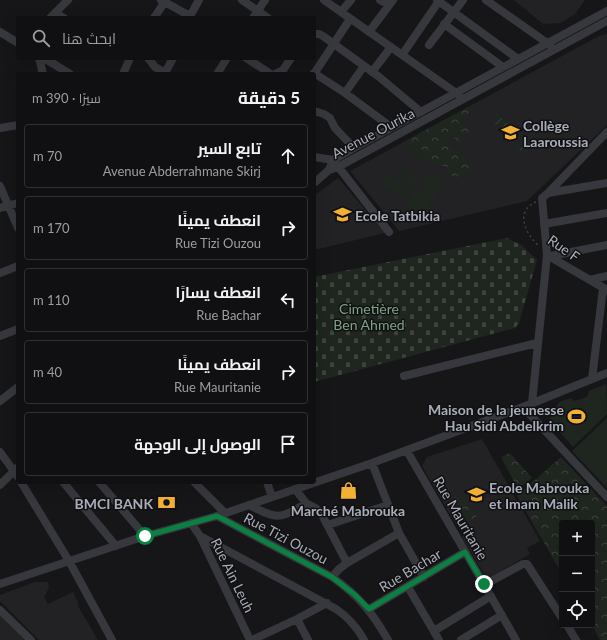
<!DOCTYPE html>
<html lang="ar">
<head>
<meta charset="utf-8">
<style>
	:root { --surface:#101012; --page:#19191b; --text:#f1f3f6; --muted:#9c9d9f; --line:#303032 }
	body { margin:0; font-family:Lato,Cairo,sans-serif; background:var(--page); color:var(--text); direction:rtl }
	.controls { position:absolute; right:12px; bottom:12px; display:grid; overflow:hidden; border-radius:4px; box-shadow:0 4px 16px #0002 }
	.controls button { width:36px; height:36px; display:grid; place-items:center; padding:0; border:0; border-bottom:1px solid var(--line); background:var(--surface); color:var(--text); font:20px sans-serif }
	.stop { position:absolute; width:12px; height:12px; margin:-9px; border:3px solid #0b8043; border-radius:50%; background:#fff }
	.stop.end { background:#0b8043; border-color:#fff; box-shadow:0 1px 4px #0008 }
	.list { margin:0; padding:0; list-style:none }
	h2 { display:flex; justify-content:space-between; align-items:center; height:52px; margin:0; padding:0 16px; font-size:17px }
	h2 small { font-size:13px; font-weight:400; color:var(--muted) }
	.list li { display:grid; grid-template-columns:26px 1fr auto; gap:12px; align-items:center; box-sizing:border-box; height:64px; margin:0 8px 8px; padding:0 8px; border:1px solid var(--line); border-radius:4px }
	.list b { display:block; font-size:15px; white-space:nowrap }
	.list p { margin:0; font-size:13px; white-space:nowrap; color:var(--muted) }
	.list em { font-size:13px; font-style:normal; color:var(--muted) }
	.icon { flex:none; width:22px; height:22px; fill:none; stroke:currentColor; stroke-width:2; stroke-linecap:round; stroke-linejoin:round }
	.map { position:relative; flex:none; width:607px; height:640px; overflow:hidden; direction:ltr }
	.search { position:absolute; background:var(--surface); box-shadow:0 4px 16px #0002; left:16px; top:16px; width:300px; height:44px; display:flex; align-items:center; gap:10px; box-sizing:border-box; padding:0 14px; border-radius:4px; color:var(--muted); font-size:15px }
	.panel { position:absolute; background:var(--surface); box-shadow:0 4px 16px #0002; left:16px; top:72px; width:300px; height:412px; border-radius:4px; direction:rtl }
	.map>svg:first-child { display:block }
	.built { fill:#222225 }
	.cemetery { fill:url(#cemetery-stones) }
	.park { fill:url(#park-crowns) }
	.garden { fill:url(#garden-furrows) }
	.pitch { fill:#1e261f }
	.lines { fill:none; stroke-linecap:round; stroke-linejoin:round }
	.path { stroke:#3d3f44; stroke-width:1.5; stroke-dasharray:2 3; stroke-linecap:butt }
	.minor { stroke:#37383d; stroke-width:8 }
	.route { stroke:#0b8043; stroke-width:5 }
	.labels { text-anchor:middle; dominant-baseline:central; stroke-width:3; stroke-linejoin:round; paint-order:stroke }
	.poi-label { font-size:14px; font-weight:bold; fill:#a8adb8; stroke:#111113; text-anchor:start }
	.street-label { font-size:14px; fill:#a8adb8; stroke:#111113 }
	.park-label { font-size:14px; fill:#7fa381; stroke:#111113 }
</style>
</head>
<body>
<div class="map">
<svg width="607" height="640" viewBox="0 0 607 640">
	<defs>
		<pattern id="cemetery-stones" width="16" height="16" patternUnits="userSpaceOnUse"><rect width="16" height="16" fill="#1e261f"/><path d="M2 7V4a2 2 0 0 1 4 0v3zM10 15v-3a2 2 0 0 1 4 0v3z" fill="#3c433d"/></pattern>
		<pattern id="park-crowns" width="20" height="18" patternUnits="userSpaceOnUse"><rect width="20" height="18" fill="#1e261f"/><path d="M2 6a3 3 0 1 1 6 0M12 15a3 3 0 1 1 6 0" fill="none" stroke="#3c433d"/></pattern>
		<pattern id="garden-furrows" width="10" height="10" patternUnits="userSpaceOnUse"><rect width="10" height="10" fill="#1e261f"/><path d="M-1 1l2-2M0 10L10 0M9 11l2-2" fill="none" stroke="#3c433d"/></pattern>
	</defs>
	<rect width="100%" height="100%" fill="#161618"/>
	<path class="built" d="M514,0h71l-10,14 -14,9 -18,1z
		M607,34v91l-80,76 -128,30 -49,-60 249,-135z
		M338,178l47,55 -71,17v-54z
		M482,439l58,102 -13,7 3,6 -43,25 -25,-42 3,-5 -5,-9h-5l-33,-57 5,-9z
		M35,582h13l1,6 -5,9 4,7 25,-12 5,10v4l20,34h-59l-39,-39v-6z
		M0,612l28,28h-28z"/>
	<path class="cemetery" d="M507,238l14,7 16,15 -18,63 -4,5 -201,54v-105z"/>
	<path class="park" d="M468,107l4,4 -5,3 -6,7 9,10 -12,10 -7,-6 -5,4v4l5,7 10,3 14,14 -4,6 -10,1 -4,3 -5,-1 -5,-6 1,-3c-13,-4 -39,-10 -41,-27z
		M510,453l22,25 -9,7h-7l-15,-28z
		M561,457l46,49v134h-7l-8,-15v-102h-30v51l-45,-78z
		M462,492l15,26 -8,4 -15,-26z"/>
	<path class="garden" d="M498,114l11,11 -7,6 -11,-11z
		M512,129l8,9 -6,5 -8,-9z
		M525,139l5,6 -8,8 -5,-6z"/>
	<path class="pitch" d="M403,167l16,12 -8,9 -15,-12z
		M429,170l16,11 -23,36 -17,-11z
		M388,173l22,16 -8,10 -22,-16z
		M606,384l1,30 -34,33 -24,-27 10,-18 12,-4 3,3 13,-4 2,-6z
		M607,418v70l-35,-37z"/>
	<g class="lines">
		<path class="path" d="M536,202c-4,2 -8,4 -10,8 -7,11 4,29 13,36"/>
		<path class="minor" d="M161,0l29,16 9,-16
			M242,0l26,18
			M324,0l135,95
			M380,0l9,5
			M437,0l81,59
			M486,0l64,45
			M341,12l10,-12
			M55,13l9,5
			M50,18l18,-18
			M154,18l12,-18
			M253,18l12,-18
			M444,24l59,43
			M0,32l18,11
			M369,32l24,-32
			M314,34h5l4,2 55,40 43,36
			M429,45l34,-45
			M402,55l37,-54
			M39,58l4,16
			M44,58l26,16
			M148,58l7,9 12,7
			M246,58l25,16
			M372,72l19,-25
			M165,73l8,-15
			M314,73l31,20 46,34
			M123,74l7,-16
			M217,74l10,-16
			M275,74l8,-4 8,-12
			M314,74l36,-55
			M345,93l19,-27
			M314,111l10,3 6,4 5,10 19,20
			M0,128l18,-3
			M314,157l19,3 56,72
			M329,170l4,-10 21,-12 253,-137
			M314,183l15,-13 9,-3 269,-146
			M0,186l18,42
			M548,193l59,-61
			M0,208l18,-5
			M544,224l63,-11
			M547,255l60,35
			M551,256l56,-11
			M0,273l18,-7
			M590,280l17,-4
			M0,336l18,-7
			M404,376l133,-33
			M592,379l11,-91
			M0,401l18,-14
			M532,403l15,-148 -5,-57 6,-5 59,-10
			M523,407l84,90
			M407,451l109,189
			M0,452l18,25
			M372,463l27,70 25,44
			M21,482l48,79 43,79
			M63,482l53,64
			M99,482l46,54
			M194,482l31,31
			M267,482l5,15
			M0,485l18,-18
			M295,489l11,14 11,6 5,6 25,48
			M249,505c26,13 31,16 57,-2
			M217,516l115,61c27,19 40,35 56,63
			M191,523l9,13 50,104
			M328,525l60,-20
			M200,536l136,73c12,8 21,18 28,31
			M332,577l7,-8 8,-6 52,-30
			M0,584l145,-48 72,-20 155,-53 151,-56 84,-34
			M484,585l39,-21h4l35,54
			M408,587l31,53
			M369,609l96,-57
			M0,610l31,30
			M297,619l11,21
			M567,625l9,15
			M434,631l57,-35
			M252,640l45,-21 30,-16
			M461,640l41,-25"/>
	</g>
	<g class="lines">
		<path class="route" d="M145,536l72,-20 115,61 22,17 15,15 96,-57 19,32"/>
	</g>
	<defs>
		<symbol id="school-bare" viewBox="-9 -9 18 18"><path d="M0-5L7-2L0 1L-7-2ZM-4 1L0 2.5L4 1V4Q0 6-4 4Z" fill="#f2b134" stroke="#111113" stroke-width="2.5" paint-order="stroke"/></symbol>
		<symbol id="stadium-bare" viewBox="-9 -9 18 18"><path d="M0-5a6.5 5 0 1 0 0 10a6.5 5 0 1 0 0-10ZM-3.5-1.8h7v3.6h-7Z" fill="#f2b134" stroke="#111113" stroke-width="2.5" paint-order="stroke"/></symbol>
		<symbol id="shop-bare" viewBox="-9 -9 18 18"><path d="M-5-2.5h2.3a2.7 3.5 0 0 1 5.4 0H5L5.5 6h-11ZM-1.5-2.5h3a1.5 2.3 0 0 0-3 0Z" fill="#f2b134" stroke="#111113" stroke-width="2.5" paint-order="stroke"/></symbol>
		<symbol id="bank-bare" viewBox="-9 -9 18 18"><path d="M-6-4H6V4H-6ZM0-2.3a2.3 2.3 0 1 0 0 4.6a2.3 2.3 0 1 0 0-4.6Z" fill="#f2b134" stroke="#111113" stroke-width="2.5" paint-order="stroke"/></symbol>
	</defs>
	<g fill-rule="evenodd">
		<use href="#school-bare" x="498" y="120" width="25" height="25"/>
		<use href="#school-bare" x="330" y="202" width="25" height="25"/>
		<use href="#stadium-bare" x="564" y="404" width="25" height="25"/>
		<use href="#shop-bare" x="336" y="478" width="25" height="25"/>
		<use href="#school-bare" x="464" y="482" width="25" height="25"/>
		<use href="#bank-bare" x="154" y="490" width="25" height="25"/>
	</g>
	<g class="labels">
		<g class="poi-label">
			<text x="523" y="125">Collège<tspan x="523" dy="16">Laaroussia</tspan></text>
			<text x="355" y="215">Ecole Tatbikia</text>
			<text x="564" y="409" text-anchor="end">Maison de la jeunesse<tspan x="564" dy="16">Hau Sidi Abdelkrim</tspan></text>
			<text x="489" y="487">Ecole Mabrouka<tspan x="489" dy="16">et Imam Malik</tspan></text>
			<text x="153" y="503" text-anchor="end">BMCI BANK</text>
			<text x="348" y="510" text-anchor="middle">Marché Mabrouka</text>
		</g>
		<g class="street-label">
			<text transform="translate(373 133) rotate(-28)">Avenue Ourika</text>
			<text transform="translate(564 248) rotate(35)">Rue F</text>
			<text transform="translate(461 518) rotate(60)">Rue Mauritanie</text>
			<text transform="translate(286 538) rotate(28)">Rue Tizi Ouzou</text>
			<text transform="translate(410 570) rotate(-31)">Rue Bachar</text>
			<text transform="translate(233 575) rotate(64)">Rue Ain Leuh</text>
		</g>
		<g class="park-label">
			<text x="369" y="308">Cimetière<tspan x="369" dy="16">Ben Ahmed</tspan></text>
		</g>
	</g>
</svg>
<div class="controls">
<button>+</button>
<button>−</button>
<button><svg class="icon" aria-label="locate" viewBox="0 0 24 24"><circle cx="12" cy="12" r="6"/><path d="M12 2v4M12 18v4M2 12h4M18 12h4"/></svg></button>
</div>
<div class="stop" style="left:145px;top:536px"></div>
<div class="stop end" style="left:484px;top:584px"></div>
<div class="search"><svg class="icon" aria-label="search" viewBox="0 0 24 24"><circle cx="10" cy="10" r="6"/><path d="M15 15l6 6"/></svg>ابحث هنا</div>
<section class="panel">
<h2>5 دقيقة<small>سيرًا · 390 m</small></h2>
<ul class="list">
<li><svg class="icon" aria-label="ahead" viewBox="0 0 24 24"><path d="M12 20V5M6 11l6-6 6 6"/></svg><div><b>تابع السير</b><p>Avenue Abderrahmane Skirj</p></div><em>70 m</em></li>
<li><svg class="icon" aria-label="right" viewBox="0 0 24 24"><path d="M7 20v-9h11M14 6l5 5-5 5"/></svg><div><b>انعطف يمينًا</b><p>Rue Tizi Ouzou</p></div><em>170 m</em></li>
<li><svg class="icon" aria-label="left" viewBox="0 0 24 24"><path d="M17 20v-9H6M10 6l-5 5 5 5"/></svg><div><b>انعطف يسارًا</b><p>Rue Bachar</p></div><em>110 m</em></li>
<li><svg class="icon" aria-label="right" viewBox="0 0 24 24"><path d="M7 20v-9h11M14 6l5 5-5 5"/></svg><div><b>انعطف يمينًا</b><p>Rue Mauritanie</p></div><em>40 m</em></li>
<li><svg class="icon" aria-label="arrive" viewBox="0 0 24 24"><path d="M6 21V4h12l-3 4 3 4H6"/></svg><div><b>الوصول إلى الوجهة</b></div></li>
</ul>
</section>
</div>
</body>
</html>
